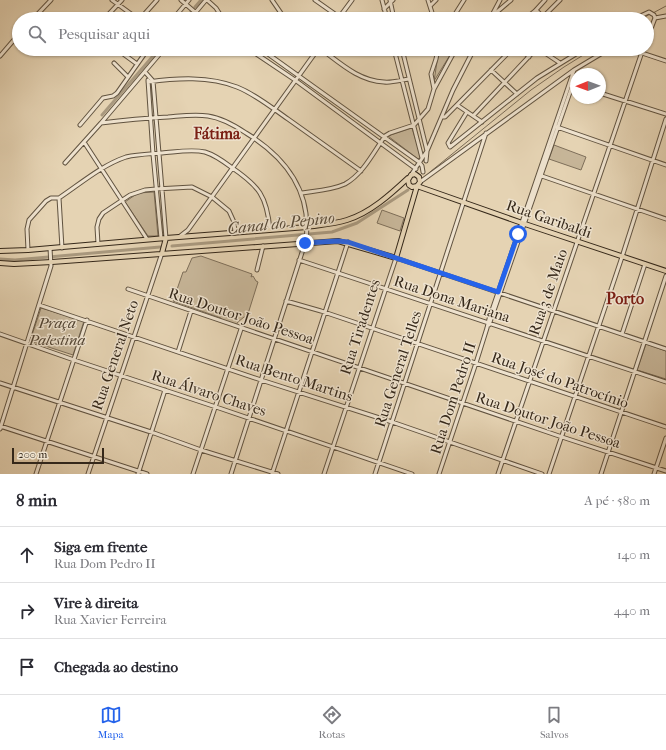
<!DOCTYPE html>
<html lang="pt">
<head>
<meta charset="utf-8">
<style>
	:root { --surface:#fff; --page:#f2f2f3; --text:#2b2b33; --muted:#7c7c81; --line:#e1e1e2; --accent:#2563eb }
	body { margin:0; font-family:"IM FELL French Canon",serif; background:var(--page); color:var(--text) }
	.compass { position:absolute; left:570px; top:68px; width:36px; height:36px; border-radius:50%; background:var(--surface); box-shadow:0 1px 3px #0004; rotate:269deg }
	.scale { position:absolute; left:12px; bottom:10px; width:92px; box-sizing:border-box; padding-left:4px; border:2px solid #35281a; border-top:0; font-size:11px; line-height:14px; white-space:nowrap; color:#35281a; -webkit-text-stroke:3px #eee2ce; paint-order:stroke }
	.stop { position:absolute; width:12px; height:12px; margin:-9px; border:3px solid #2563eb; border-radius:50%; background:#fff }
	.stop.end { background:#2563eb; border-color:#fff; box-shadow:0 1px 4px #0008 }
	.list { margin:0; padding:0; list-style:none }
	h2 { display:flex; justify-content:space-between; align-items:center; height:52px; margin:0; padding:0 16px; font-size:17px }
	h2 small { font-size:13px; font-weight:400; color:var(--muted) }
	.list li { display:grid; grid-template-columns:26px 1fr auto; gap:12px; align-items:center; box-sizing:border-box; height:56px; padding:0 16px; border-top:1px solid var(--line) }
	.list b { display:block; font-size:15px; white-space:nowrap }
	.list p { margin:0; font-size:13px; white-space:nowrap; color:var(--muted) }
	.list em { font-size:13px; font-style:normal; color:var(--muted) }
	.icon { flex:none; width:22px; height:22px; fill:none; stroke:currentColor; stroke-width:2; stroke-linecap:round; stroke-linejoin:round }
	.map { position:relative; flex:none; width:666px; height:474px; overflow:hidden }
	.search { position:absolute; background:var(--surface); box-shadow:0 1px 3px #0004; left:12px; right:12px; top:12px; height:44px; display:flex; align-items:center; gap:10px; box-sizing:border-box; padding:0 14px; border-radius:22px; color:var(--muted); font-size:15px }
	.sheet { height:220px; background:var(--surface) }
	nav { display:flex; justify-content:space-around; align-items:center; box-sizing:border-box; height:56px; border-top:1px solid var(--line); background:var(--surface); font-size:11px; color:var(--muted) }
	nav a { display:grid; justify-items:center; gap:2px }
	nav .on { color:var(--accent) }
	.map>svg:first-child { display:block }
	.green { fill:#c7b699; stroke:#7e6f5a }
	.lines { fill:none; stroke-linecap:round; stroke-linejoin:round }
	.stream { stroke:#7b6c57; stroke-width:1 }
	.canal { stroke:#a9997f; stroke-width:3 }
	.minor-casing { stroke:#615340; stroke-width:5 }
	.major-casing { stroke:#35281a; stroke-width:6 }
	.minor { stroke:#eee2ce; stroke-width:3 }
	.major { stroke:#e5d3b3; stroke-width:4 }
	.route { stroke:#2563eb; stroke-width:5 }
	.labels { text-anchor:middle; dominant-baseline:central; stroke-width:3; stroke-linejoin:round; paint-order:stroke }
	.street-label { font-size:15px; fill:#35281a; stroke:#eee2ce }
	.park-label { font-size:15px; font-style:italic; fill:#524433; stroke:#eee2ce }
	.neighbourhood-label { font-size:16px; font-weight:bold; fill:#7a1f14; stroke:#eee2ce }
	.water-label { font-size:16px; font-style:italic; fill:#584a38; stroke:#eee2ce }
</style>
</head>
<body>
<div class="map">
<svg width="666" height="474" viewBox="0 0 666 474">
	<rect width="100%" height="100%" fill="#e5d3b3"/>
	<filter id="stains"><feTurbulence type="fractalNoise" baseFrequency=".005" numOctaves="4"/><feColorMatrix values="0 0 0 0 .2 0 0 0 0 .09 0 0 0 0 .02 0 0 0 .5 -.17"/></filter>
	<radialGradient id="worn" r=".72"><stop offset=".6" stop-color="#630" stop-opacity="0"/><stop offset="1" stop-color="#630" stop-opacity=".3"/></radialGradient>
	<path class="green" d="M439,49l11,6 -16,26z
		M412,128l9,29 -3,2 -30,-23z
		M554,145l32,12 -5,13 -32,-11z
		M154,192l4,44h-10l-23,-34 13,-9z
		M382,210l22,8 -4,13 -23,-8z
		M201,256l51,18 -1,3 2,-1 3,5 2,1 -11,35h-3l-6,5 -2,3 -15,-5v-2l-48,-17 10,-29h3l6,-14z
		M41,308l43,13 -11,34 -43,-14z
		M646,344l20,7v28l-29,-9z"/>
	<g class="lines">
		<path class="stream" d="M653,13l13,-7
			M642,19l8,-5
			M430,172l101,-82 33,-23 29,-18"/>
		<path class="canal" d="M195,7l6,-7
			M185,19l6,-7
			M102,115l57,-66
			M172,246l160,-14 25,-9 51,-33
			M0,259l15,1 145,-13"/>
		<defs>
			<path id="minor" d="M112,0l26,19
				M181,0l15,13 2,6
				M207,0l9,8 7,11
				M272,0l13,19
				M315,0l27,19
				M382,0l5,19
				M390,0l4,19
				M428,0l6,19
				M430,6l6,-6
				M384,9l9,-9
				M536,10l7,7
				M655,18l11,-2
				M33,19l18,-19
				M110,19l-4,-2 16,-17
				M140,19l17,-19
				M173,19l16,-19
				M190,19l16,-19
				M338,19l14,-19
				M452,19l12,-19
				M490,19l10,-19
				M494,19l-3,-2 20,-17
				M525,19l10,-8 10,-11
				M541,19l19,-19
				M634,19l15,-7 5,3 1,3
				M647,39l8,-21
				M249,49l46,31 121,89
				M261,49l158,113 3,4 1,6
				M321,49c19,14 38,32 63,33 8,1 17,-2 25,-3
				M394,49l28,109
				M402,49l25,102 -1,10
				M522,49l7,8
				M539,49l21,14
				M630,49l36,12
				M403,51l8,-2
				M122,53l15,11
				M549,55l5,-6
				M0,56l19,-22
				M114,63l14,14
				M491,70l26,24
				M145,72l8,9 13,157
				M148,80l5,74 8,84
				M148,82c29,-4 61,-6 89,5 18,7 35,21 51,32 25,18 49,35 73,52
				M434,89l-3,-15 5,-15 2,-10
				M600,93l66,21
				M457,105l25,17
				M467,112l-19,31 2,4 87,-69 47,-29
				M473,116l63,-67
				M442,117h3l67,-68
				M101,123c23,-3 45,-5 67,-6 13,-1 26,-3 40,-1 14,2 26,9 38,17 39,24 66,58 60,107l-75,234
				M80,125l23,-27 10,-2 4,-3 31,-44
				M557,127l109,38
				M84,142l63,97
				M65,163l36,-40 63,-74
				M411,175l16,-24 26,-61 21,-41
				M539,175l127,44
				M420,182l154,-112 35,-21
				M302,193c13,-2 30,-3 43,-9 18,-10 28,-31 40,-48l5,-3 24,-8 14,-16 6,-20 19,-35 -6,-5
				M59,198c21,-14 43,-33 67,-41 12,-3 24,-3 36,-4 14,-1 29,-4 43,-1 10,3 18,9 26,15 28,19 36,29 39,63
				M59,198l3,50
				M179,237l9,-7 130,-181
				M98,244l-1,-17 2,-8 4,-6 27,-18 15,-5 11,-1 36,-2 20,10 17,14 5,11 1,11
				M28,250l-1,-21 2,-9 17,-19 5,-3h8
				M299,260l367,122
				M257,270l6,-24
				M128,289l434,148 104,34
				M286,301l35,10 345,116
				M39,305l222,75 131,42 150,52
				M489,325l87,-250
				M0,334l74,26 145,48 193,66
				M622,334l23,-70
				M178,352l13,-41
				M0,383l154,50 47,17 77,24
				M0,426l147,48
				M0,429l51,-163 -1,-18
				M36,474l51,-154
				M88,474l74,-221
				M138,474l27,-84
				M193,474l48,-145
				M272,474l76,-232
				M324,474l72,-216 270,91
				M375,474l111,-341
				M439,474l37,-111 11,-35 2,-9 85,-249
				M498,474l145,-425
				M549,474l73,-217 44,-138
				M601,474l65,-198
				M654,474l12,-36"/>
			<path id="major" d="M0,251l28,-1 138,-12 141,-11c13,-2 27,-3 40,-7 23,-7 44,-26 61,-42
				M162,253l4,-15
				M0,263l14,1 38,-2 286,-21 58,17 21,-72 3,-4 -1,-5 -4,-3 -4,1 -3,5 1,5 3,2 5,-1 108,38 141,47"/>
		</defs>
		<use href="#minor" class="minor-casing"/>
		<use href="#major" class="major-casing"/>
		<use href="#minor" class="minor"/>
		<use href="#major" class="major"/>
	</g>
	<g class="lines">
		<path class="route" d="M305,243l33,-2 10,1 150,50 20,-58"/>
	</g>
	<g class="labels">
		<g class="street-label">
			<text transform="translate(549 219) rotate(19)">Rua Garibaldi</text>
			<text transform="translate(548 292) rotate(-71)">Rua 3 de Maio</text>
			<text transform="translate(452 299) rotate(18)">Rua Dona Mariana</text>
			<text transform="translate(241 316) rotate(18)">Rua Doutor João Pessoa</text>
			<text transform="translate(360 327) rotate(-72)">Rua Tiradentes</text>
			<text transform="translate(115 355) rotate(-71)">Rua General Neto</text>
			<text transform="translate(398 369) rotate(-72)">Rua General Telles</text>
			<text transform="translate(294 378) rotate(18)">Rua Bento Martins</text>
			<text transform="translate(560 380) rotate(19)">Rua José do Patrocínio</text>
			<text transform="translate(209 393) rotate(18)">Rua Álvaro Chaves</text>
			<text transform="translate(453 398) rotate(-72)">Rua Dom Pedro II</text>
			<text transform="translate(548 420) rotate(18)">Rua Doutor João Pessoa</text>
		</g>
		<g class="park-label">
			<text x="57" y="323">Praça<tspan x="57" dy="17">Palestina</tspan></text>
		</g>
		<g class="neighbourhood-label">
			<text x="217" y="133">Fátima</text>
			<text x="625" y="298">Porto</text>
		</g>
		<g class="water-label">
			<text transform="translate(281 223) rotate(-6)">Canal do Pepino</text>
		</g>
	</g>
	<rect width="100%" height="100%" filter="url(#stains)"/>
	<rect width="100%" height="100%" fill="url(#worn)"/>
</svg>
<svg class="compass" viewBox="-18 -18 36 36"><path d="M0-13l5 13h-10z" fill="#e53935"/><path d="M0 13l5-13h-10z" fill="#7c7c81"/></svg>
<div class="scale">200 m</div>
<div class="stop" style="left:518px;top:234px"></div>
<div class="stop end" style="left:305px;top:243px"></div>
<div class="search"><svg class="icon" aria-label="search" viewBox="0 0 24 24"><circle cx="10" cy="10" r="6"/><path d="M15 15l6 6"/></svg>Pesquisar aqui</div>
</div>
<section class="sheet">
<h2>8 min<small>A pé · 580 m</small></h2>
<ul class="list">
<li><svg class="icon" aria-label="ahead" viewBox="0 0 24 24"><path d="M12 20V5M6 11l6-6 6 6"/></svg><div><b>Siga em frente</b><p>Rua Dom Pedro II</p></div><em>140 m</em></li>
<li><svg class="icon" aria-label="right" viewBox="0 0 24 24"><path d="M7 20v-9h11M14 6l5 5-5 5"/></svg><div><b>Vire à direita</b><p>Rua Xavier Ferreira</p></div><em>440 m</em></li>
<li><svg class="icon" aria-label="arrive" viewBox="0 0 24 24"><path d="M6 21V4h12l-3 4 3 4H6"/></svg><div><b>Chegada ao destino</b></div></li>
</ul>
</section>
<nav>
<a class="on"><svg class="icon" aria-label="map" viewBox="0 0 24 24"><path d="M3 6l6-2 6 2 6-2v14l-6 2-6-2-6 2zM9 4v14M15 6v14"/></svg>Mapa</a>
<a><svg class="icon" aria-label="directions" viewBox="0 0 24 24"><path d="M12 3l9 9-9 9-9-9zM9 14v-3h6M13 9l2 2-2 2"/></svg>Rotas</a>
<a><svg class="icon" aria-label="saved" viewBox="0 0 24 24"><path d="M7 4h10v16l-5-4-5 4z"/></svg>Salvos</a>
</nav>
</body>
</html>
